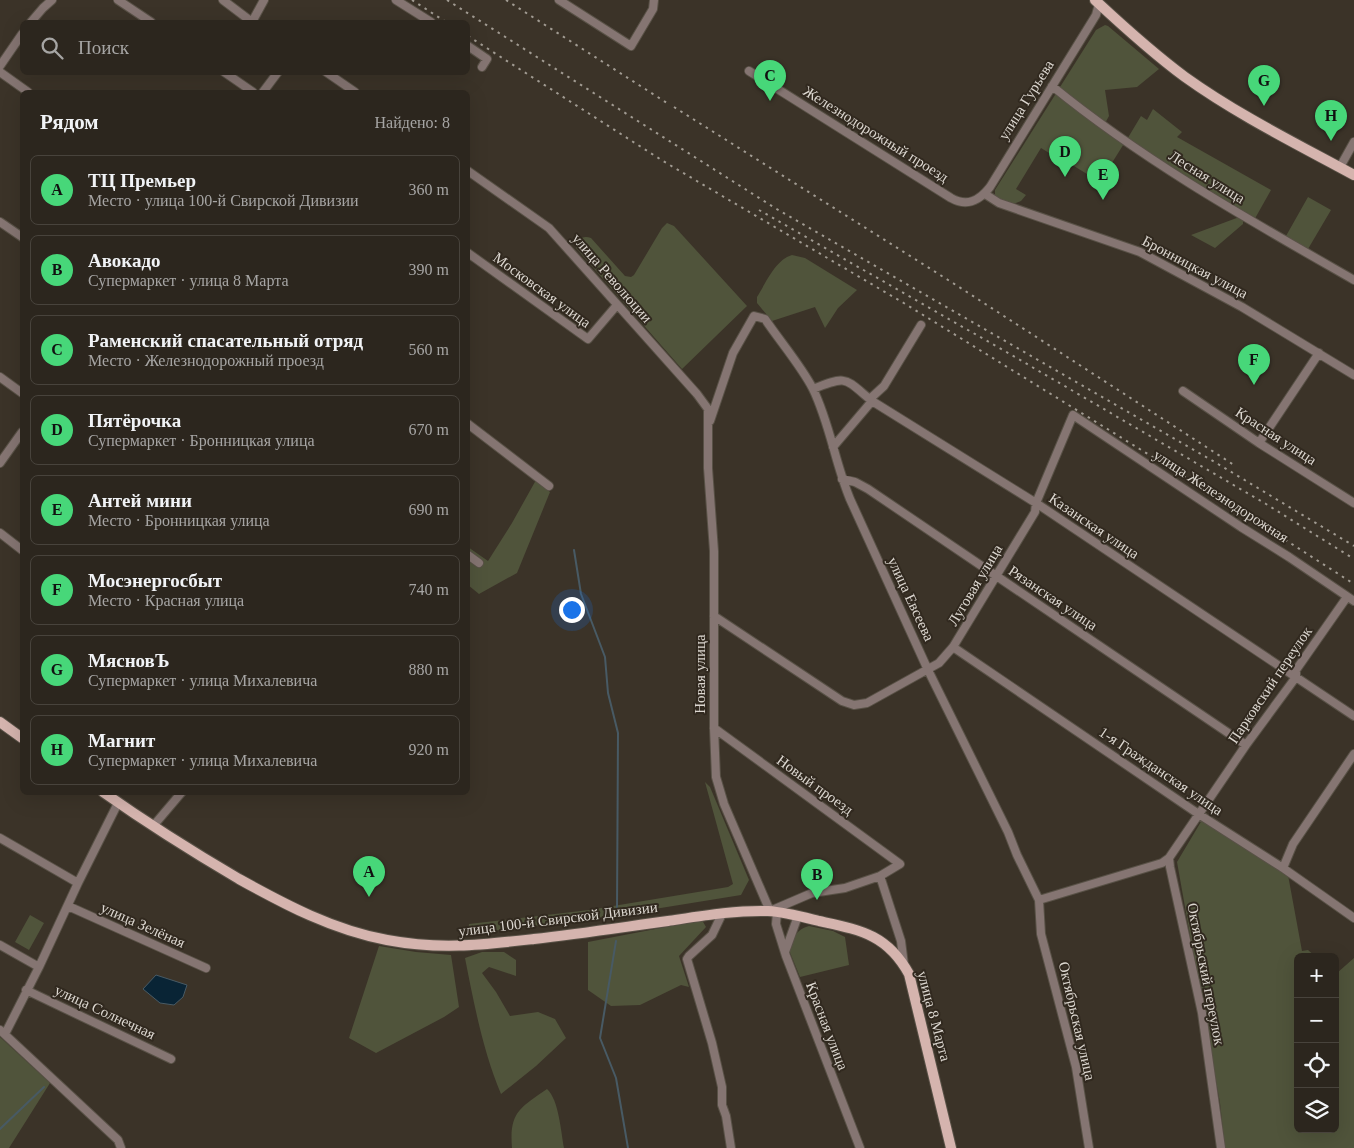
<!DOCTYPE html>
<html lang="ru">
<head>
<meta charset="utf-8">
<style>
	:root { --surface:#2c261e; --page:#38322b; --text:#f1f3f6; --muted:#a6a5a4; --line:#48433c; --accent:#47d779 }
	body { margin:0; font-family:Georgia,serif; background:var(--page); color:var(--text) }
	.controls { position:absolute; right:15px; bottom:15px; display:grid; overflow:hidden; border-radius:8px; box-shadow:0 5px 20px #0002 }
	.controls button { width:45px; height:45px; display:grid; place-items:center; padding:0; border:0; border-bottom:1px solid var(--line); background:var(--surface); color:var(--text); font:25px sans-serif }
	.you { position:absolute; left:571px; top:609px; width:18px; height:18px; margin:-12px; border:4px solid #fff; border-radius:50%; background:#1a73e8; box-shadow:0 0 0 8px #1a73e833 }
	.badge { display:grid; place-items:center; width:32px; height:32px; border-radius:50%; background:var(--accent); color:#111; font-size:16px; font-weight:700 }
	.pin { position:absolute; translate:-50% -41px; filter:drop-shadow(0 1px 2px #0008) }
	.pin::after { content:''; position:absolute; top:26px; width:18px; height:15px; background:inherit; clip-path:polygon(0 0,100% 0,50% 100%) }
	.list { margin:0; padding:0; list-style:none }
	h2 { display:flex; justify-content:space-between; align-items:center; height:65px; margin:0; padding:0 20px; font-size:21px }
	h2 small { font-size:16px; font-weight:400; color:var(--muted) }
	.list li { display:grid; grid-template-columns:32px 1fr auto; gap:15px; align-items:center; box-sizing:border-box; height:70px; margin:0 10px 10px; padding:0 10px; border:1px solid var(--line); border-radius:8px }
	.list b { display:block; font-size:19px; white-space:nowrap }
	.list p { margin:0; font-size:16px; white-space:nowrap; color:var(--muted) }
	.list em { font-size:16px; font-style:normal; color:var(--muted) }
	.icon { flex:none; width:28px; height:28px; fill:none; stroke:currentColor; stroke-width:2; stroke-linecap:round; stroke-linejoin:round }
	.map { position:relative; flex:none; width:1354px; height:1148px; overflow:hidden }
	.search { position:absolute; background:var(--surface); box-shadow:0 5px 20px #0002; left:20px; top:20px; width:450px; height:55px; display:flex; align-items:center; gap:12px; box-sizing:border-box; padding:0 18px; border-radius:8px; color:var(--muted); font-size:19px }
	.panel { position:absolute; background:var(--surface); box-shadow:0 5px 20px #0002; left:20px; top:90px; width:450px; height:705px; border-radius:8px }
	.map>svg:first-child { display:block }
	.green { fill:#50543b }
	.water { fill:#092435; stroke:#485a64 }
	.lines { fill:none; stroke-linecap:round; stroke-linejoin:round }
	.stream { stroke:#485a64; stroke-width:2 }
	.minor-casing { stroke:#585146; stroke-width:10 }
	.major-casing { stroke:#585146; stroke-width:12 }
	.minor { stroke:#857572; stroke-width:8 }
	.major { stroke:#d5b4ae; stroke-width:10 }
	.rail { stroke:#a19b92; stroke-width:2; stroke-dasharray:2.5 5; stroke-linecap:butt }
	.labels { text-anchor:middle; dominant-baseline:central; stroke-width:4; stroke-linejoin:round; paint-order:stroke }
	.street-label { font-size:15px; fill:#dcd7d0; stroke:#31291f }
</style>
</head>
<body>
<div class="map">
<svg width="1354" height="1148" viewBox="0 0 1354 1148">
	<rect width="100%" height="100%" fill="#3b3328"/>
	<path class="green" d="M1105,25l3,1 51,43 -22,18 -32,3 4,26 -5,9 22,16 15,-25 6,4 6,-11 29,23 -5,5 94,53 -18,32 -10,-6v8l-28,24 -24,-13 51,-19 -117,-74 -25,40 -44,-27 -2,1 -13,-8 -25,41 10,6 -5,6 -8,3 -11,-2 -7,-6v-6l101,-160z
		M1308,197l23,13 -23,39 -22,-13z
		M667,223l7,3 73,80 -65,63 -106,-121c1,-9 7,-13 15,-10l34,38 6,1 3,-2 28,-47z
		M792,255l13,3 52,32 -19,18 -13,20 -10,-21 -43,14 -15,-18v-6c9,-14 18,-37 35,-42z
		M536,480l14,12 -33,81 -38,21 -11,-9v-38l20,14 24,-38z
		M705,782l5,5 39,93 -8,15 -142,23 -131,16 1,-10 120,-14 139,-23 5,-3z
		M1202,820l86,55 14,76 6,-1 8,7h-18v172h37v-157l2,1 17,-15v190h-129l-5,-45 -43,-241z
		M30,915l14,8 -15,27 -14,-8z
		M702,920l4,7 -27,29 10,31 -8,-2 -41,20 -29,1 -23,-16v-48z
		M809,926l24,5 12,6 4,28 -49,12 -11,-27c4,-11 7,-21 20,-24z
		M379,946l37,6 35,3 8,52 -15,10 -68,36 -27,-15z
		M482,952h22l12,8v16l-27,-9 -7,6 14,19 14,24 28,-4 17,7 11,19 -30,28 -35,28c-18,-43 -27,-90 -36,-136z
		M0,1037l50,46 -41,65h-9z
		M547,1089c12,11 14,43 17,59h-52c-3,-36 8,-40 35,-59z"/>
	<path class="water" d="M156,975l31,10 -4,12 -9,8 -14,-2 -17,-14z"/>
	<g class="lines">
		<path class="stream" d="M574,550l7,44 24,63 3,36 10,40 -1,177
			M616,941l-16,97 16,40 12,70
			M0,1129l44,-42"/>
		<defs>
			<path id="minor" d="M118,0l33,22
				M223,0l29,22 12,-22
				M396,0l35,22
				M559,0l72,46 22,-37 1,-9
				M31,22l12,-14 9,-8
				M468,46l19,13 -5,8
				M0,66l22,-32
				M749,71l202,127c16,9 28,3 39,-11l106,-172 3,-11
				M0,72l28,20
				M224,72l29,20
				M326,72l29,20
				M1052,86c93,76 199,135 302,194
				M263,92l15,-20
				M1340,167l14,-25
				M468,171l81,57 148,166 11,15v59l6,83v177l2,49 8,27 46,107 42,-18 33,-5 35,-12 20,-12 -186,-136
				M985,194l14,9 141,49 102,55 112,68
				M0,222l22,15
				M468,253l120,86 29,-34
				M0,377l22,16
				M813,389c35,-14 31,-11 59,12l164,102 318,213
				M1183,391l76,52 95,60
				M710,421l23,-68 21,-37 11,3c14,21 37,48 48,70 17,35 22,74 37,110l78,171 80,162 9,23 22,45 2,34 35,133 13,81
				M468,424l81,62
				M1259,443l60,-90
				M833,447l39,-46v-4l12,-11 37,-61
				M0,463l22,-31
				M842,479l13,3 13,7 378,256
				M0,533l22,17
				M468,555l11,8
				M714,616l128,85 12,4 13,-2 72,-40 14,-16 82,-135 1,-9 37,-88 168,112 48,30 65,44
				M953,647l247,168 83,53 71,50
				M154,825l28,-33
				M0,838l78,45
				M1283,868l10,-24 61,-90
				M880,876l21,65 3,24
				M1039,900l123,-37 7,-5
				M68,906l138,62
				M777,912l-1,12 10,32 74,192
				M722,914l-10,21 -23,21 -2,3 25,84 10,44v18l4,11 5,32
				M0,945l39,22
				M785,952l13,-36
				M26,990l145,69
				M0,1030l118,110 3,8
				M5,1034l34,-67 39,-84 40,-80
				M1221,1148l-19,-135 -32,-146 -1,-9 77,-113 50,-68v-7l51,-73"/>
			<path id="major" d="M1095,0c29,27 59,54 90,77 53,38 112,67 169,98
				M0,722l22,16
				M103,792c44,31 90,60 136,87 47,26 94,51 148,61 53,10 94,5 147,-1 45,-5 90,-12 134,-18 33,-5 67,-11 100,-10 17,1 35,6 51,10 41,9 68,13 90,53l42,174"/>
		</defs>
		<use href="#minor" class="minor-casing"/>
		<use href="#major" class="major-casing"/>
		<use href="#minor" class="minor"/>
		<use href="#major" class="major"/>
		<path class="rail" d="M412,0l34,22
			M447,0l328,208 443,256 136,82
			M506,0l161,103
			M468,36l195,125 244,144 349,216 98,63
			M674,107l282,178 278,180
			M759,210l256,147 251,147 88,55"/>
	</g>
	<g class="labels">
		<g class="street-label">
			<text transform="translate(1026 100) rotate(-58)">улица Гурьева</text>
			<text transform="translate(876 134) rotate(32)">Железнодорожный проезд</text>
			<text transform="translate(1207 177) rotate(32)">Лесная улица</text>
			<text transform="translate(1195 267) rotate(28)">Бронницкая улица</text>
			<text transform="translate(612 278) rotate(49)">улица Революции</text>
			<text transform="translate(542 290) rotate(36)">Московская улица</text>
			<text transform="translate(1276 436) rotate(33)">Красная улица</text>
			<text transform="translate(1221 496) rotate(33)">улица Железнодорожная</text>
			<text transform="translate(1094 526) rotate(34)">Казанская улица</text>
			<text transform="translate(975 585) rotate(-59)">Луговая улица</text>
			<text transform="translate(1053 598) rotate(34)">Рязанская улица</text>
			<text transform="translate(911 599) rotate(65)">улица Евсеева</text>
			<text transform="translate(700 674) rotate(-90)">Новая улица</text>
			<text transform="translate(1270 685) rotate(-56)">Парковский переулок</text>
			<text transform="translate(1161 771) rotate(34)">1-я Гражданская улица</text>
			<text transform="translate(815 785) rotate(36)">Новый проезд</text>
			<text transform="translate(558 919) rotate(-7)">улица 100-й Свирской Дивизии</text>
			<text transform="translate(143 925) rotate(24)">улица Зелёная</text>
			<text transform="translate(1206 974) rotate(79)">Октябрьский переулок</text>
			<text transform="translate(105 1012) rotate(25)">улица Солнечная</text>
			<text transform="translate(934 1016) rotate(75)">улица 8 Марта</text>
			<text transform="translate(1077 1021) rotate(77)">Октябрьская улица</text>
			<text transform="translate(827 1026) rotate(69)">Красная улица</text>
		</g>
	</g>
</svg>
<div class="controls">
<button>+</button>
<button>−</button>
<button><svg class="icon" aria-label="locate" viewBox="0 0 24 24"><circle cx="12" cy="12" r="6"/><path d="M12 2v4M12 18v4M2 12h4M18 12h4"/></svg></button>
<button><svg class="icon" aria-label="layers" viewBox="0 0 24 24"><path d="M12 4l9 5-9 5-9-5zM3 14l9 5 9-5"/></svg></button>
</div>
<div class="you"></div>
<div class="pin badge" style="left:369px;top:897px">A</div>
<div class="pin badge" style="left:817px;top:900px">B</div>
<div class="pin badge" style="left:770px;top:101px">C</div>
<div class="pin badge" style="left:1065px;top:177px">D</div>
<div class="pin badge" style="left:1103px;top:200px">E</div>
<div class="pin badge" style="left:1254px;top:385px">F</div>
<div class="pin badge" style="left:1264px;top:106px">G</div>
<div class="pin badge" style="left:1331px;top:141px">H</div>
<div class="search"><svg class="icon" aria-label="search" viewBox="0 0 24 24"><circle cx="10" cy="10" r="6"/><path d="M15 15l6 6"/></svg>Поиск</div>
<section class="panel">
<h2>Рядом<small>Найдено: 8</small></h2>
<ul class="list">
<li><span class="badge">A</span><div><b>ТЦ Премьер</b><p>Место · улица 100-й Свирской Дивизии</p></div><em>360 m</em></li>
<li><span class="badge">B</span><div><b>Авокадо</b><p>Супермаркет · улица 8 Марта</p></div><em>390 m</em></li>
<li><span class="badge">C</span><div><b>Раменский спасательный отряд</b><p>Место · Железнодорожный проезд</p></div><em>560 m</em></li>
<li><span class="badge">D</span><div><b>Пятёрочка</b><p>Супермаркет · Бронницкая улица</p></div><em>670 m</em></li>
<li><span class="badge">E</span><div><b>Антей мини</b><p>Место · Бронницкая улица</p></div><em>690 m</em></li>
<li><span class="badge">F</span><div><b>Мосэнергосбыт</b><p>Место · Красная улица</p></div><em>740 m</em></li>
<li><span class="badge">G</span><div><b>МясновЪ</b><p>Супермаркет · улица Михалевича</p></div><em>880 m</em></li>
<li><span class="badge">H</span><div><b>Магнит</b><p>Супермаркет · улица Михалевича</p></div><em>920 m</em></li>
</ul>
</section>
</div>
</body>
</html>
